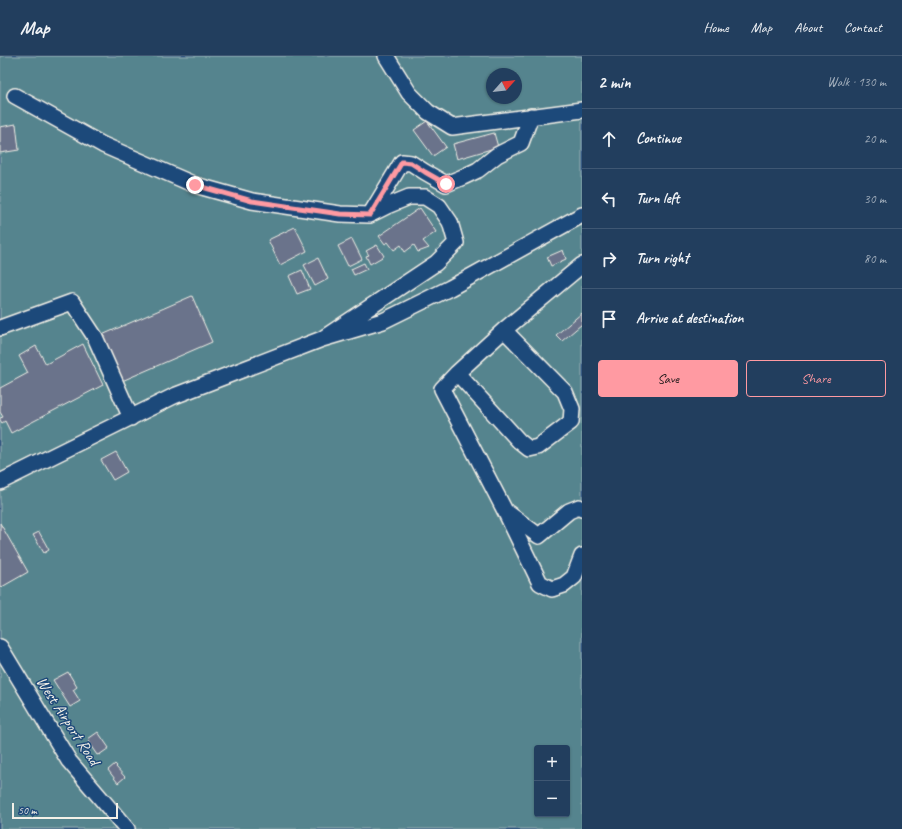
<!DOCTYPE html>
<html lang="en">
<head>
<meta charset="utf-8">
<style>
	:root { --surface:#223e5e; --page:#2e4967; --text:#f1f3f6; --muted:#a2aebc; --line:#3f5773; --accent:#ff9aa2 }
	body { margin:0; font-family:Caveat,sans-serif; background:var(--page); color:var(--text) }
	.controls { position:absolute; right:12px; bottom:12px; display:grid; overflow:hidden; border-radius:4px; box-shadow:0 1px 3px #0004 }
	.controls button { width:36px; height:36px; display:grid; place-items:center; padding:0; border:0; border-bottom:1px solid var(--line); background:var(--surface); color:var(--text); font:20px sans-serif }
	.compass { position:absolute; left:486px; top:12px; width:36px; height:36px; border-radius:50%; background:var(--surface); box-shadow:0 1px 3px #0004; rotate:63deg }
	.scale { position:absolute; left:12px; bottom:10px; width:106px; box-sizing:border-box; padding-left:4px; border:2px solid #f4f1e8; border-top:0; font-size:11px; line-height:14px; white-space:nowrap; color:#f4f1e8; -webkit-text-stroke:3px #1f4a7a; paint-order:stroke }
	.stop { position:absolute; width:12px; height:12px; margin:-9px; border:3px solid #ff9aa2; border-radius:50%; background:#fff }
	.stop.end { background:#ff9aa2; border-color:#fff; box-shadow:0 1px 4px #0008 }
	.list { margin:0; padding:0; list-style:none }
	h2 { display:flex; justify-content:space-between; align-items:center; height:52px; margin:0; padding:0 16px; font-size:17px }
	h2 small { font-size:13px; font-weight:400; color:var(--muted) }
	.list li { display:grid; grid-template-columns:26px 1fr auto; gap:12px; align-items:center; box-sizing:border-box; height:60px; padding:0 16px; border-top:1px solid var(--line) }
	.list b { display:block; font-size:15px; white-space:nowrap }
	.list em { font-size:13px; font-style:normal; color:var(--muted) }
	.actions { display:flex; gap:8px; padding:12px 16px }
	.actions a { flex:1; padding:9px 0; border:1px solid var(--accent); border-radius:4px; text-align:center; font-size:14px; color:var(--accent) }
	.actions .main { background:var(--accent); color:#111 }
	.icon { flex:none; width:22px; height:22px; fill:none; stroke:currentColor; stroke-width:2; stroke-linecap:round; stroke-linejoin:round }
	.map { position:relative; flex:none; width:582px; height:773px; overflow:hidden }
	header { display:flex; align-items:center; gap:24px; box-sizing:border-box; height:56px; padding:0 20px; background:var(--surface); border-bottom:1px solid var(--line) }
	header strong { font-size:19px }
	nav { display:flex; gap:22px; margin-inline-start:auto; font-size:14px }
	main { display:flex }
	aside { flex:1; background:var(--surface) }
	.map>svg:first-child { display:block }
	.green { fill:#55848e; stroke:#a4babb; fill-rule:evenodd }
	.building { fill:#6a738b; stroke:#f4f1e8 }
	.lines { fill:none; stroke-linecap:round; stroke-linejoin:round }
	.minor-casing { stroke:#f4f1e8; stroke-width:18 }
	.minor { stroke:#1f4a7a; stroke-width:15 }
	.route { stroke:#ff9aa2; stroke-width:5 }
	.labels { text-anchor:middle; dominant-baseline:central; stroke-width:3; stroke-linejoin:round; paint-order:stroke }
	.street-label { font-size:16px; fill:#f4f1e8; stroke:#1f4a7a }
</style>
</head>
<body>
<header>
<strong>Map</strong>
<nav><a>Home</a><a>Map</a><a>About</a><a>Contact</a></nav>
</header>
<main>
<div class="map">
<svg width="582" height="773" viewBox="0 0 582 773">
	<rect width="100%" height="100%" fill="#2e527d"/>
	<filter id="ink" filterUnits="userSpaceOnUse"><feTurbulence type="fractalNoise" baseFrequency=".025" numOctaves="2"/><feDisplacementMap in="SourceGraphic" scale="8" xChannelSelector="R" yChannelSelector="G"/><feConvolveMatrix kernelMatrix="1 2 1 2 8 2 1 2 1" color-interpolation-filters="sRGB"/></filter>
	<g filter="url(#ink)">
		<path class="green" d="M0,0h582v773h-582zM492,18h24v24h-24zM537,692h30v66h-30z"/>
		<path class="building" d="M427,65l19,26 -13,9 -19,-26z
			M16,68l3,26 -19,3v-26z
			M494,77l4,14 -41,12 -4,-15z
			M420,152l16,24 -13,9 6,7 -11,4 -4,-7 -9,7 -4,-7 -7,5 -6,-8 -3,2 -6,-8z
			M295,171l12,24 -27,14 -12,-25z
			M352,183l10,20 -14,7 -10,-20z
			M377,189l7,11 -14,8 -4,-8 3,-1 -3,-4z
			M563,194l3,9 -15,7 -4,-9z
			M318,202l10,21 -13,7 -11,-21z
			M364,207l3,6 -13,6 -3,-6z
			M302,214l8,19 -13,5 -8,-18z
			M192,240l20,46 -90,39 -20,-46z
			M582,257v11l-20,17 -6,-6z
			M83,288l20,41 -92,48 -6,-12 -3,2 -2,-3v-2l3,-1 -3,-5v-24l28,-15 -9,-17 17,-10 10,18z
			M116,396l11,20 -14,8 -12,-20z
			M0,467l28,49 -28,16z
			M39,476l10,18 -5,3 -11,-18z
			M68,616l9,15 -4,3 7,11 -10,6 -17,-27z
			M98,676l11,16 -10,7v-1l-2,1 -9,-13 2,-1 -2,-2z
			M115,708l2,2 -1,1 9,10 -7,6 -10,-13z"/>
		<g class="lines">
			<defs>
				<path id="minor" d="M386,0l23,37 19,19 24,15 130,-17
					M15,40l88,49 92,40 57,16 88,13 29,1 18,-9 22,-9h16l14,9 11,16 6,21 -20,20 -114,76
					M370,159l32,-53 9,1 14,9 21,12 17,-7 15,-7 19,-15 24,-12 10,-27
					M582,209l-78,65 -47,43 -15,16 63,122 35,72 12,6 12,-4 10,-8 8,-21
					M0,272l72,-26 23,35 36,81
					M457,317l62,68 10,8 9,-2 33,-25 1,-13 -7,-17 -61,-62
					M0,426l174,-86 148,-57 61,-18 67,-33 132,-73
					M508,457l31,23 30,-25 10,-4 3,2
					M0,591l69,114 58,68"/>
			</defs>
			<use href="#minor" class="minor-casing"/>
			<use href="#minor" class="minor"/>
		</g>
	</g>
	<g class="lines" filter="url(#ink)">
		<path class="route" d="M195,129l57,16 88,13 30,1 32,-53 9,1 14,9 21,12"/>
	</g>
	<g class="labels">
		<g class="street-label">
			<text transform="translate(68 665) rotate(57)">West Airport Road</text>
		</g>
	</g>
</svg>
<div class="controls">
<button>+</button>
<button>−</button>
</div>
<svg class="compass" viewBox="-18 -18 36 36"><path d="M0-13l5 13h-10z" fill="#e53935"/><path d="M0 13l5-13h-10z" fill="#a2aebc"/></svg>
<div class="scale">50 m</div>
<div class="stop" style="left:446px;top:128px"></div>
<div class="stop end" style="left:195px;top:129px"></div>
</div>
<aside>
<h2>2 min<small>Walk · 130 m</small></h2>
<ul class="list">
<li><svg class="icon" aria-label="ahead" viewBox="0 0 24 24"><path d="M12 20V5M6 11l6-6 6 6"/></svg><div><b>Continue</b></div><em>20 m</em></li>
<li><svg class="icon" aria-label="left" viewBox="0 0 24 24"><path d="M17 20v-9H6M10 6l-5 5 5 5"/></svg><div><b>Turn left</b></div><em>30 m</em></li>
<li><svg class="icon" aria-label="right" viewBox="0 0 24 24"><path d="M7 20v-9h11M14 6l5 5-5 5"/></svg><div><b>Turn right</b></div><em>80 m</em></li>
<li><svg class="icon" aria-label="arrive" viewBox="0 0 24 24"><path d="M6 21V4h12l-3 4 3 4H6"/></svg><div><b>Arrive at destination</b></div></li>
</ul>
<div class="actions"><a class="main">Save</a><a>Share</a></div>
</aside>
</main>
</body>
</html>
